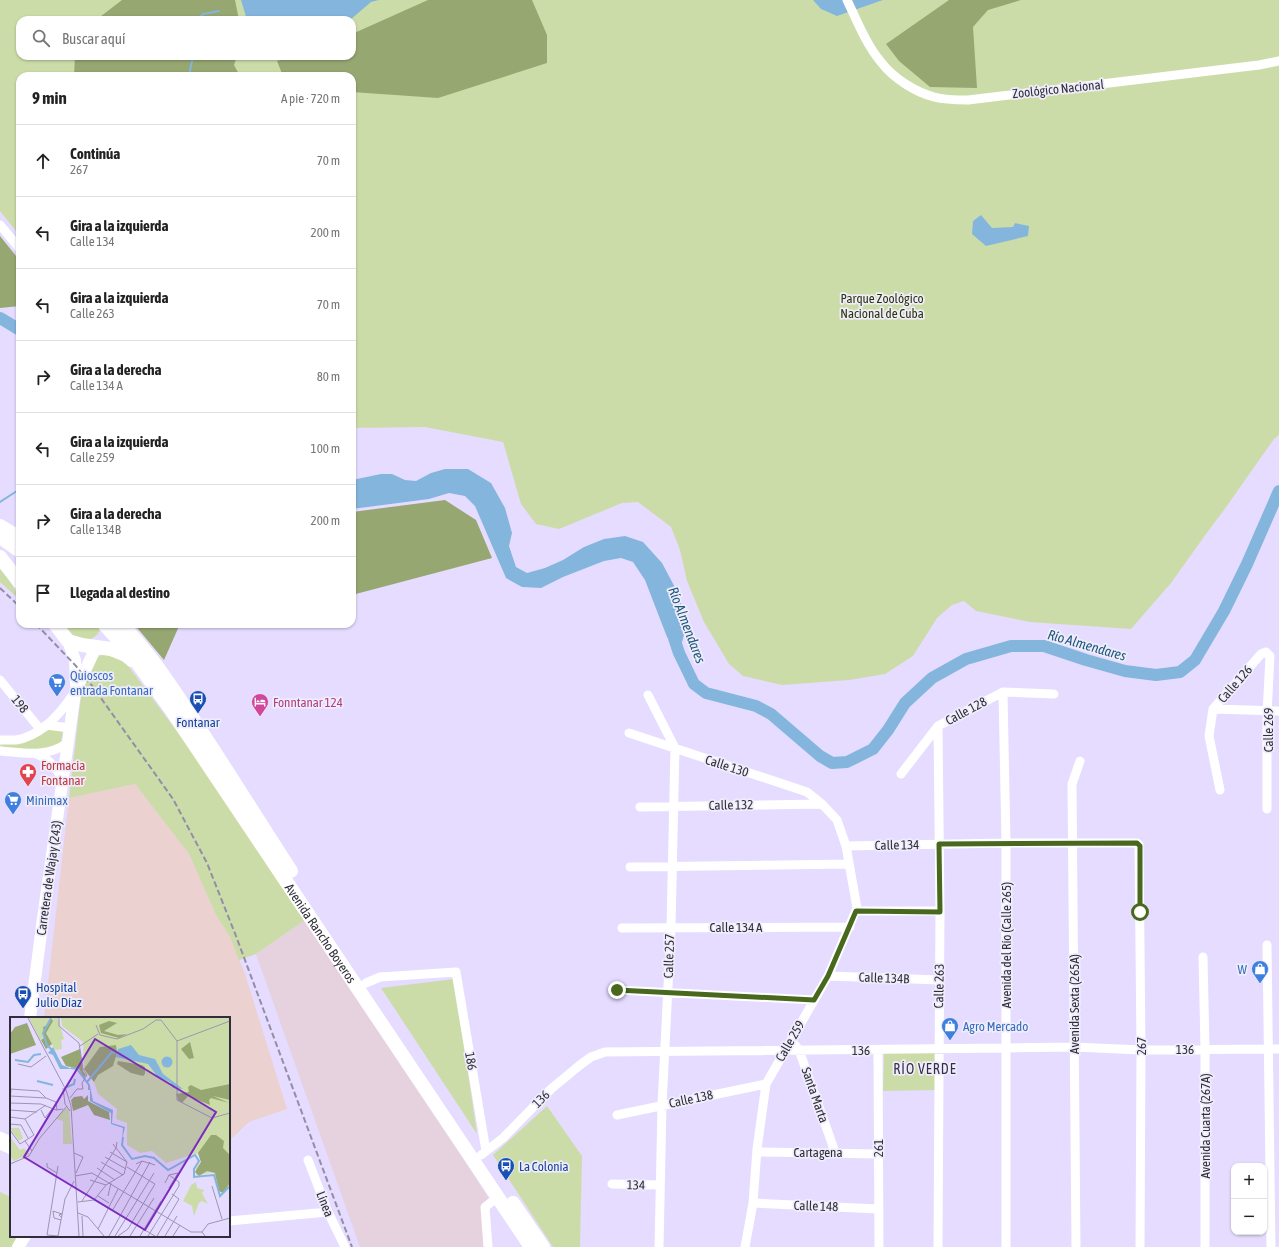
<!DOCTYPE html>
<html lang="es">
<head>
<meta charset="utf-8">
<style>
	:root { --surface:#fff; --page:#f2f2f2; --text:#222; --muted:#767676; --line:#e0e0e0 }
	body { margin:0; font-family:"Asap Condensed",sans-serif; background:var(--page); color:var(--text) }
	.controls { position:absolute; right:12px; bottom:12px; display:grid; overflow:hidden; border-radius:8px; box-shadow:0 1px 3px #0004 }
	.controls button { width:36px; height:36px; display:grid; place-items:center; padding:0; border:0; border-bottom:1px solid var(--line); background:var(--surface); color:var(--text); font:20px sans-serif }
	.stop { position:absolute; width:12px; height:12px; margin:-9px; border:3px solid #48681e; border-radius:50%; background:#fff }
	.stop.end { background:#48681e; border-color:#fff; box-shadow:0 1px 4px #0008 }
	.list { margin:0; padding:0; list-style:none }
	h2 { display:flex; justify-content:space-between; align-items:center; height:52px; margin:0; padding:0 16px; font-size:17px }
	h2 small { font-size:13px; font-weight:400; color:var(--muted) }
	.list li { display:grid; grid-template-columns:26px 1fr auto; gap:12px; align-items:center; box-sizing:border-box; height:72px; padding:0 16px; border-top:1px solid var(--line) }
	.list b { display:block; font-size:15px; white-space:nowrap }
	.list p { margin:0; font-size:13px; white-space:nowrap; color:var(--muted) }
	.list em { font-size:13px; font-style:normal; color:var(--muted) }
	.icon { flex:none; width:22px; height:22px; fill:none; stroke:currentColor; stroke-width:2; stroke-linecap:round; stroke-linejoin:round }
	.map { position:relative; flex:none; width:1279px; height:1247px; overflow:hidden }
	.search { position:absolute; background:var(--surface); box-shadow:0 1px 3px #0004; left:16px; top:16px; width:340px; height:44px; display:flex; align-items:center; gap:10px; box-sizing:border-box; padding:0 14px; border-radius:12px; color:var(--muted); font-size:15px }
	.panel { position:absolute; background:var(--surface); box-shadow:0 1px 3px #0004; left:16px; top:72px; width:340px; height:556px; border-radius:12px }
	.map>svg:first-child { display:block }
	.industrial { fill:#e6d1de }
	.medical { fill:#ebd1cf }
	.green { fill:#ccdca9; fill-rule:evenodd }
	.forest { fill:#97a771 }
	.water { fill:#84b6dd }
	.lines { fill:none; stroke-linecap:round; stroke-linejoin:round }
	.stream { stroke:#84b6dd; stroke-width:2 }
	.river { stroke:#84b6dd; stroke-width:12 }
	.minor { stroke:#fff; stroke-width:9 }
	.major { stroke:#fff; stroke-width:12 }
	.highway { stroke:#fff; stroke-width:14 }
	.rail { stroke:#938da6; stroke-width:2; stroke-dasharray:6 3; stroke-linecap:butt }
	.route { stroke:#48681e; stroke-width:5 }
	.labels { text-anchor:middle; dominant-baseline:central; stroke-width:3.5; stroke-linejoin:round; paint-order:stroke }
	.street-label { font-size:13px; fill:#312e3b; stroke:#f0edfb }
	.park-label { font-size:13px; fill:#2a340a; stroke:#f0edfb }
	.shop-label { font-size:13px; fill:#366cbe; stroke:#f0edfb; text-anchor:start }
	.hotel-label { font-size:13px; fill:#b23c85; stroke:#f0edfb; text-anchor:start }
	.transit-label { font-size:13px; fill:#164399; stroke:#f0edfb; text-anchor:start }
	.health-label { font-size:13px; fill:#be3a42; stroke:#f0edfb; text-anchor:start }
	.water-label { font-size:14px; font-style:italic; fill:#1e577d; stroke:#f0edfb }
	.neighbourhood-label { font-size:14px; letter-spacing:1px; fill:#362e49; stroke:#f0edfb }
	.inset-river { fill:none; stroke:#84b6dd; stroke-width:2 }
	.inset-road { fill:none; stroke:#9d96b1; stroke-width:1 }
	.view { fill:#7b2cbf; fill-opacity:0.15; stroke:#7b2cbf; stroke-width:2 }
	.inset-edge { fill:none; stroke:#312e3b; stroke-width:2 }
</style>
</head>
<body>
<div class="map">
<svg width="1279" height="1247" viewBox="0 0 1279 1247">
	<rect width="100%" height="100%" fill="#e5dcff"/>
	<path class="industrial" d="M305,920l90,130 96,152 -6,5 3,40h-128l-104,-293z"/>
	<path class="medical" d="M135,784l54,70 27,61 14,22 15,37 42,135 -38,13 -20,19v-123h-185l25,-220z"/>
	<path class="green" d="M0,0h1279v435l-5,4 -50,71 -18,24 -35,49 -40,46 -101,-7 -54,-11 -12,-10 -12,4 -15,13 -24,38 -28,18 -36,6 -67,5 -39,-9 -14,-12 -25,-42 -17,-41 -7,-31 -9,-23 -33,-25 -16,1 -63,26 -23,-5 -15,-20 -18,-62 -78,-15 -73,1v-352h-332v160l-20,-25zM20,20h332v36h-332z
		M0,569l10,12 10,18h-1l-19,-17z
		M63,624h36l3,3 -5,8 -7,5 -15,-3z
		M102,655h8l16,8 68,91 111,166 -49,34 -17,6 -9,-23 -14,-22 -27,-61 -54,-70 -66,14 13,-111 13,-29z
		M56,728l6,2c3,13 -9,21 -21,22 -11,0 -29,-4 -41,-6l1,-2 37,-8 11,-6z
		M454,979l23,155 -96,-146z
		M884,1053h51v37l-52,1z
		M547,1106l35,50 -2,91h-27l-60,-92z
		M0,1192l11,5v39h6l-5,11h-12z"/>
	<path class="forest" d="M122,0h113l4,20h-143z
		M428,0h104l15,35v28l-109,35 -86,-6v-16h-69l-6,-15 15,-5h60v-22z
		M949,0h72l-33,10 -15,17 4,61 -47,-1 -31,-26 -13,-17z
		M75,56h162l-3,9 6,11h-166z
		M0,236l20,25v45l-20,2z
		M445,500l31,20 16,38 -140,37v-83z
		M134,624h46l-16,36z"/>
	<path class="water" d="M241,0h138l-8,2 -21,18h-103z
		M813,0h70l-46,16 -16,-7z
		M981,215l11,13 21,-1 2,-4 14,3 -1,10 -42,10 -14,-12 1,-13z
		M445,469h23l23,14 14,25 7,25 -3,13 7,21 11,6 18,-5 18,-8 21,-13 20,-8 21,-3 18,6 19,21 16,30 9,31 -8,29 -12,-16 -22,-57 -12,-18 -12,-4 -17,3 -41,16 -22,11 -19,-1 -16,-9 -31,-72 -10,-10 -16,-3 -20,6 -77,10v-29l29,-6h11l13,6 11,1 15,-8z"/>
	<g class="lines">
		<path class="stream" d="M196,20l7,-6 16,-3
			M189,76l4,-20
			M0,502l20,-13"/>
		<path class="river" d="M0,318l20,12
			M674,638l5,15 15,31 12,9 50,13 15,8 49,42 12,7 15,-1 26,-13 15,-19 17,-27 27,-25 34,-19 45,-13h33l42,14 39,11 31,4 24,-3 15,-12 29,-49 23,-47 32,-73"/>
		<path class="minor" d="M847,0c10,21 19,44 34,62 12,16 34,30 53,35 11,3 23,3 34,3l291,-35 20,-4
			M0,225l20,24
			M0,680l40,49
			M1003,692l3,151v404
			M648,695l27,53 -4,179 -9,178 -3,142
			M1213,709l66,2
			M46,725l24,3
			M938,726l2,185 -2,336
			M629,733l178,59 15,12 15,16 9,26 11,62 -29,68 -62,108 -9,65 -4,54 -8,44
			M0,740c5,0 11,0 16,0 25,-4 45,-27 58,-47
			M0,751c26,2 45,7 68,-8
			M37,754c12,5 19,14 26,25
			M901,774l37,-48 65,-34 51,2
			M1220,790l-11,-54 4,-27 48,-55 5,-2 4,4 -3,58v95
			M640,807l182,-3
			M846,846l160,-3h131l2,2 2,205 -1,197
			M630,867l219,-3
			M856,911h84
			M622,928l228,-1
			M1267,945l4,302
			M1203,957l2,92v198
			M828,976l112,4
			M366,983l14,-6 76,-5 30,179
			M617,990l197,10
			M795,1045l4,5 36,102
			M878,1050l1,197
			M617,1115l149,-31
			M0,1136l11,5
			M0,1145l11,5
			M757,1152l121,2
			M481,1155l22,-17 48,-49 29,-24 11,-8 14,-5 400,-4 69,-1 67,3 138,-1
			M308,1160l20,52 17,35
			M612,1184l48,1
			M753,1203l125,6
			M229,1221l99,-9
			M488,1247l-3,-40 13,-10
			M1076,1247l-4,-463 8,-23"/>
		<path class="major" d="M68,641l7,19 1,25
			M30,1018l13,-100 31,-218 2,-10 20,-43
			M18,1247l7,-11"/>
		<g class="highway">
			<path d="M0,526l20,12"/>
			<path d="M0,537l20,14"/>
			<path d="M0,557l20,26"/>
			<path d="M55,624l13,17 14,4 29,4 15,6 6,5"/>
			<path id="s1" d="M104,624l27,30 41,57 359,536"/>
			<path d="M121,624c27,27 47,58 68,89 35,52 68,106 102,158"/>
			<path d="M513,1203l30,44"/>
		</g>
		<path class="rail" d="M0,588l20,19
			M36,624l40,42 17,21 80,112 34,64 29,73 116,311"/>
	</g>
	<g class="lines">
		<path class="route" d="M617,990l197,10 14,-24 28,-65 84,1 -1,-68 198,-1 3,3v66"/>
	</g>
	<defs>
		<symbol id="supermarket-pin" viewBox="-11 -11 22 30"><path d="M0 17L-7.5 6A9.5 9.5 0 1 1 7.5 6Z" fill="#3f7fe0" stroke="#f0edfb"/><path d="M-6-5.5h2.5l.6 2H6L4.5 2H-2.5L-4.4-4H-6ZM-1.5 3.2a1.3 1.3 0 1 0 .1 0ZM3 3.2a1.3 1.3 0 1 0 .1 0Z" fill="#fff"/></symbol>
		<symbol id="bus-pin" viewBox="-11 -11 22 30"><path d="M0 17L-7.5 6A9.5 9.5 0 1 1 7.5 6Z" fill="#1a4fb4" stroke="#f0edfb"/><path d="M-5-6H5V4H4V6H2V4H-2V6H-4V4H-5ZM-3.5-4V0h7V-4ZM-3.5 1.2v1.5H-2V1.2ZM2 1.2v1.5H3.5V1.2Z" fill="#fff"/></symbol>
		<symbol id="hotel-pin" viewBox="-11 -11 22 30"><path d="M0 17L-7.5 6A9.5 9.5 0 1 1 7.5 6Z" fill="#d1479c" stroke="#f0edfb"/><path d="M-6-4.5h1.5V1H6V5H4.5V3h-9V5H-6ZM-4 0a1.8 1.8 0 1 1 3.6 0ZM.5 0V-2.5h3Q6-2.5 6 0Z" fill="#fff"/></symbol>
		<symbol id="pharmacy-pin" viewBox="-11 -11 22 30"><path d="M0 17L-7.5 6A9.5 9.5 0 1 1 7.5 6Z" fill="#e0444e" stroke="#f0edfb"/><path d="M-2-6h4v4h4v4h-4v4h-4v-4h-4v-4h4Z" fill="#fff"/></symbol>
		<symbol id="shop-pin" viewBox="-11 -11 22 30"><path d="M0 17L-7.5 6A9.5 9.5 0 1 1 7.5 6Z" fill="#3f7fe0" stroke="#f0edfb"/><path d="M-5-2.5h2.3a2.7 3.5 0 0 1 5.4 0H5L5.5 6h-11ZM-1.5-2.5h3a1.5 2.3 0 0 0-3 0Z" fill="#fff"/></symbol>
	</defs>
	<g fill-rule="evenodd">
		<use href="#supermarket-pin" x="47" y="672" width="20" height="27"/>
		<use href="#bus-pin" x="188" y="689" width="20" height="27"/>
		<use href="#hotel-pin" x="250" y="692" width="20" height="27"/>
		<use href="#pharmacy-pin" x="18" y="762" width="20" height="27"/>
		<use href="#supermarket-pin" x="3" y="790" width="20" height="27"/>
		<use href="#shop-pin" x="1250" y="959" width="20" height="27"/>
		<use href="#bus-pin" x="13" y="984" width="20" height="27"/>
		<use href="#shop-pin" x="940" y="1016" width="20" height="27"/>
		<use href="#bus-pin" x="496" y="1156" width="20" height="27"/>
	</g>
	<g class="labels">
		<g class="street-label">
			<text transform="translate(1058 89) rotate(-6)">Zoológico Nacional</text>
			<text transform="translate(1235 684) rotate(-49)">Calle 126</text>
			<text transform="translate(20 704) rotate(51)">198</text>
			<text transform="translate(966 711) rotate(-28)">Calle 128</text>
			<text transform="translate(1268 730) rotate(-90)">Calle 269</text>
			<text transform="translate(727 766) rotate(18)">Calle 130</text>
			<text transform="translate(731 805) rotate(-1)">Calle 132</text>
			<text transform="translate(897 845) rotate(-1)">Calle 134</text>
			<text transform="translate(49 878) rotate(-82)">Carretera de Wajay (243)</text>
			<text x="736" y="927">Calle 134 A</text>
			<text stroke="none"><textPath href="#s1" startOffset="378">Avenida Rancho Boyeros</textPath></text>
			<text transform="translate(1006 945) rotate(-90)">Avenida del Río (Calle 265)</text>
			<text transform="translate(669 956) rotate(-88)">Calle 257</text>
			<text transform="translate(884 978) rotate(2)">Calle 134B</text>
			<text transform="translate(939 986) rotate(-89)">Calle 263</text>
			<text transform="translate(1074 1004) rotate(-90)">Avenida Sexta (265A)</text>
			<text transform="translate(790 1041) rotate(-60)">Calle 259</text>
			<text transform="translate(1141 1046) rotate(-90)">267</text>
			<text x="1185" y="1049">136</text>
			<text x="861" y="1050">136</text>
			<text transform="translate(471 1061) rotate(80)">186</text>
			<text transform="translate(815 1095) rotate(71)">Santa Marta</text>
			<text transform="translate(541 1099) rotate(-45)">136</text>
			<text transform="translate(691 1099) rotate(-12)">Calle 138</text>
			<text transform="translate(1205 1126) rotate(-90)">Avenida Cuarta (267A)</text>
			<text transform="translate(878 1148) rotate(-90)">261</text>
			<text x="818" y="1152">Cartagena</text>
			<text transform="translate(636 1185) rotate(1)">134</text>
			<text transform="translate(325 1204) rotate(68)">Línea</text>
			<text transform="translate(816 1206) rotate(2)">Calle 148</text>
		</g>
		<g class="park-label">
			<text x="882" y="298">Parque Zoológico<tspan x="882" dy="15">Nacional de Cuba</tspan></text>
		</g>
		<g class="shop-label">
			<text x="70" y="675">Quioscos<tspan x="70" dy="15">entrada Fontanar</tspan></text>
			<text x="26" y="800">Minimax</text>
			<text x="1247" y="969" text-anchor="end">W</text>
			<text x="963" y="1026">Agro Mercado</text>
		</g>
		<g class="hotel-label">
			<text x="273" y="702">Fonntanar 124</text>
		</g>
		<g class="transit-label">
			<text x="198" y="722" text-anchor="middle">Fontanar</text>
			<text x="36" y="987">Hospital<tspan x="36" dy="15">Julio Díaz</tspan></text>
			<text x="519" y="1166">La Colonia</text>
		</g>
		<g class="health-label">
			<text x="41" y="765">Formacia<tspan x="41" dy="15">Fontanar</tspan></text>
		</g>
		<g class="water-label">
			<text transform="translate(687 625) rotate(69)">Río Almendares</text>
			<text transform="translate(1087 645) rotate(16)">Río Almendares</text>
		</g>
		<g class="neighbourhood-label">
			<text x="925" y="1069">RÍO VERDE</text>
		</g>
	</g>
	<g transform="translate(10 1017)">
		<rect width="220" height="220" fill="#e5dcff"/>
		<path d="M19,1h21l-2,6 -5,3v11l-3,2zM43,1h5l6,21 -3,1 1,9 -7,1 -9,-17zM51,1h169v165l-7,10 -4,-2 -5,-19 -18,3v-7l5,-6 -3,-9 -32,10 -14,-12 -12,2 -13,-8v-22l-11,-4 1,-10 -19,-15 -4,-12 -10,-13 -1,-27 -21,-16zM54,92h5l3,35h-9v-23l-7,-2zM0,111h9l4,10 -4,3zM0,120l10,13 4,-2 5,6 -15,7 -4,-5zM186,165l1,6 7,2 -2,3 6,11 -6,-3 -3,2 -5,13 -2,-10 -9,-5 8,-16z" fill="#ccdca9"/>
		<path d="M41,1l2,3 -7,12 6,11 -6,5 -5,-9 3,-2 -1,-11 6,-3zM99,4l8,2 -13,8 14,4 9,-1 -8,4 -18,-5 -2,-8zM17,6l9,22 -26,9v-20l5,-7zM180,25l4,16 -5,1 -8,-10zM106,28l1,8 -4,13 -15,9 -4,7 -10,-13 16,-22zM70,32l3,22 3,4 -2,3 -5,-9 -13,-3 -5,-9zM108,44l24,4 3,2v7l-2,2 -12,-3 -14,-9zM220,67v16l-17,-4 16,7 -18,-5 -2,2 1,5 -22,-9 -6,7 -4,-3 -2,-6 13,-2 -1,-5 3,-2 10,5zM78,78v6l21,11 1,8 -16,-5 -6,-10 -15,6 -2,-11 3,-3 8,-1 2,3zM201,118h5l8,6 -1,7 7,7v28l-7,10 -4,-2 -4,-18 -8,-2 -8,5 -4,-4 6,-10 -3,-9z" fill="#97a771"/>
		<path d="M121,28l8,10 16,4 8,15 20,15 -10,-1 -3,-6 -12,-5 -10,-13 -32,-7 2,-8zM43,30l9,18 10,4h-12l-7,-14 -5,-2zM151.5 45a5.5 5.5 0 1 1 11 0a5.5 5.5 0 1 1-11 0ZM80,69l3,15 20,9 -1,13 13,4 -3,13 1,-12 -12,-4v-11l-21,-12z" fill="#84b6dd"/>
		<path class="inset-river" d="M41,1l-8,15 4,12 5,5M5,43l13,2 6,-7 7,-1M61,51l6,1 12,16v5M27,64l16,4M77,65l25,-30 3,1M57,70l7,-3 1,-5M113,120l-1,8 10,14 13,-3 9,2 14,12 27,-15 4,6 -5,8v8l20,-2 6,21 10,-10"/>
		<path class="inset-road" d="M18,1l38,72 5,16 8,130M49,1v8l20,17 4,26 4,6 -5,8 1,6h-6l-7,9M86,8l4,10 17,4 26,-10 13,-9h5l16,21v59l35,18 18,-5M167,24l53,-20M70,29l18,-12M8,47l13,3 15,-11M53,71l2,16 5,7M0,72l29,2 7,7M0,79l36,2 10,4 1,8M0,85l1,-13M0,86l31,1 15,6 7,-1M0,93l27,2M31,93l4,8 7,-9M0,100l15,2 21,-14M0,107l11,1 7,13M0,113l10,14 14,-9 -9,-16M15,124l7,10M103,127l14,18M100,135l17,10M64,136l9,4 -7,16M95,140l21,12M91,145l22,13M37,146v4l10,6M0,147l19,-8 10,-17 28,-33M126,147l6,-3 13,4M48,149l-11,69 11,1M87,151l18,12M65,159l17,-3 99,59h11l3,4M80,163l16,5M155,166l4,-8 9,-2M202,169l10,33M159,171l9,-15M88,179l11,7M98,179l3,-13M84,183l12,-15 18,-11 3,-12M72,184l34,-53 1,-6M68,185l16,-2 61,36M102,194l30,-50M68,196l10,4 16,19M72,199l1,20M51,203l-7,-2 -1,-7 9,3 -3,1 2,2M88,212l20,-40M192,215l6,-8 22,-6M48,219l7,-37 9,-18M99,219l41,-74M105,219l39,-63M108,219l10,-7 27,-45 -28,-17M120,219l24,-38M130,219l21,-35M138,219l31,-50v-4l-10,-7M147,219l22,-37 -7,-5M155,219l12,-20M163,219l7,-11"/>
		<path class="view" d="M85,22l121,73 -71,118 -121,-73z"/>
		<rect width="220" height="220" class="inset-edge"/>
	</g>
</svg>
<div class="controls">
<button>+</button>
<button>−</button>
</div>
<div class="stop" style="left:1140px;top:912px"></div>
<div class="stop end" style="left:617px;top:990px"></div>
<div class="search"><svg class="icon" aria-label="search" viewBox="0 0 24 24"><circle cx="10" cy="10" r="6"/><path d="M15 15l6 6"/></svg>Buscar aquí</div>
<section class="panel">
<h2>9 min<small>A pie · 720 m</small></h2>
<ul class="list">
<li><svg class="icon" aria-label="ahead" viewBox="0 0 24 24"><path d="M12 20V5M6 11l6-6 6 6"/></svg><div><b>Continúa</b><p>267</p></div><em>70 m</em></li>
<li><svg class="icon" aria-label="left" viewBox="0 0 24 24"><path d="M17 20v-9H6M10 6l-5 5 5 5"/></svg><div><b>Gira a la izquierda</b><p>Calle 134</p></div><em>200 m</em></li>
<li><svg class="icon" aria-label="left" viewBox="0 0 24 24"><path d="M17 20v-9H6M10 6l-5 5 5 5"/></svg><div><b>Gira a la izquierda</b><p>Calle 263</p></div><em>70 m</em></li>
<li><svg class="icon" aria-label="right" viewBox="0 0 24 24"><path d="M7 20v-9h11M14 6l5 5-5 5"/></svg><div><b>Gira a la derecha</b><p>Calle 134 A</p></div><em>80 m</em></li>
<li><svg class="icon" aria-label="left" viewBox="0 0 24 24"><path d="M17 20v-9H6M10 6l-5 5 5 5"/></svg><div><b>Gira a la izquierda</b><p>Calle 259</p></div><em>100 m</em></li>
<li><svg class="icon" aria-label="right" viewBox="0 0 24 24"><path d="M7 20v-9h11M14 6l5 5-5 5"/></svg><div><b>Gira a la derecha</b><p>Calle 134B</p></div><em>200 m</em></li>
<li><svg class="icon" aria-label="arrive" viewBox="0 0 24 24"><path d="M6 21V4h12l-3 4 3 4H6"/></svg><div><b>Llegada al destino</b></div></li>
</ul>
</section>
</div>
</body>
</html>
